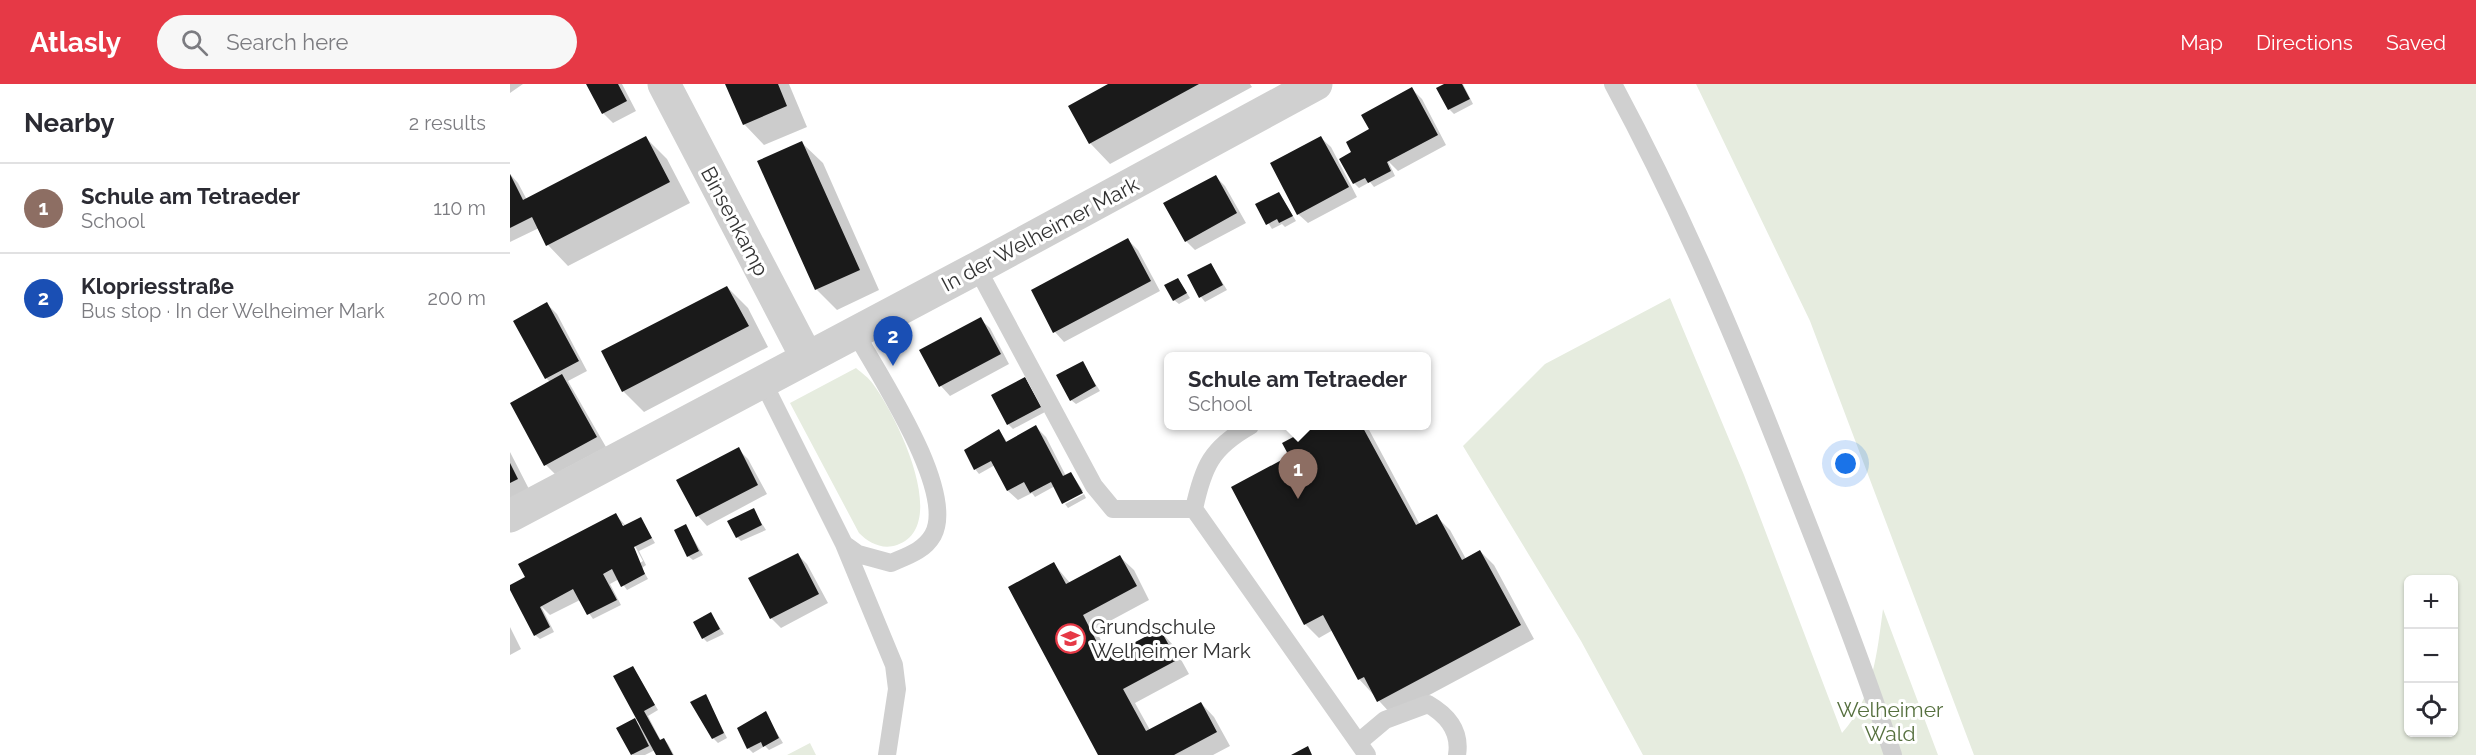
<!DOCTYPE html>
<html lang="en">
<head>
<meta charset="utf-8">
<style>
	:root { --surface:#fff; --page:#f7f7f7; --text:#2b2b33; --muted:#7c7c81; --line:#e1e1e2; --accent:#e63946 }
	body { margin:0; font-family:Raleway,sans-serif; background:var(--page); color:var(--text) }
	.controls { position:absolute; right:18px; bottom:18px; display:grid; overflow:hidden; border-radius:9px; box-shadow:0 2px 4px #0004 }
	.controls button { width:54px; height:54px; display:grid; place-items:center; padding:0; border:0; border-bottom:2px solid var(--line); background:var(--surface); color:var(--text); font:30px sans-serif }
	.you { position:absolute; left:1336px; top:380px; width:21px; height:21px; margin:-15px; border:4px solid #fff; border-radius:50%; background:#1a73e8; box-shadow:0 0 0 9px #1a73e833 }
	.badge { display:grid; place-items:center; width:39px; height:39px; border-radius:50%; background:var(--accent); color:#fff; font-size:20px; font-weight:700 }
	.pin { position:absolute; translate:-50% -50px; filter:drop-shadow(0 2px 3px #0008) }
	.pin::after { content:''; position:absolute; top:32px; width:21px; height:18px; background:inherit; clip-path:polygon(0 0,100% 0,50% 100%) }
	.popup { position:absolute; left:654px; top:268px; width:267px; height:78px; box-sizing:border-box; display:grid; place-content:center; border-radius:9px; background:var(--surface); filter:drop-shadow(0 2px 4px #0005); font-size:20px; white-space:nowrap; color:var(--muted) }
	.popup b { font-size:22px; color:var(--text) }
	.popup::after { content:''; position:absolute; left:50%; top:100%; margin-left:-12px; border:12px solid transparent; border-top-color:var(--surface) }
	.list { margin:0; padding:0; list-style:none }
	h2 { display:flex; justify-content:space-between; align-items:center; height:78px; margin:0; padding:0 24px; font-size:26px }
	h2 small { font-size:20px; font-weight:400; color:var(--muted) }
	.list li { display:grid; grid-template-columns:39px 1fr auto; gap:18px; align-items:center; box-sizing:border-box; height:90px; padding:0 24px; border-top:2px solid var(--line) }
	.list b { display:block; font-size:22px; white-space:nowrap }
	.list p { margin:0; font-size:20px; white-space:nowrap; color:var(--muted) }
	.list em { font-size:20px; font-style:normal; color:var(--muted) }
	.icon { flex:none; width:33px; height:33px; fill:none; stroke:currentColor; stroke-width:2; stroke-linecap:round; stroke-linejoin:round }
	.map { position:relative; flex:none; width:1966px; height:671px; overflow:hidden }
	header { display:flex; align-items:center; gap:36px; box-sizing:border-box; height:84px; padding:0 30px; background:var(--accent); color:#fff }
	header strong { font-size:28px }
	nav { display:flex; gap:33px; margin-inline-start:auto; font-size:21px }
	.search { width:420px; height:54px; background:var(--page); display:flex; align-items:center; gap:15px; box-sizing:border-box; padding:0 21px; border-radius:33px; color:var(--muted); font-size:22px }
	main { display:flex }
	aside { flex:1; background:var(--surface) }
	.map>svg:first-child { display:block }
	.green { fill:#e6ecdf; fill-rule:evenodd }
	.shadow { fill:#0003; fill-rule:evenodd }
	.building { fill:#1a1a1a }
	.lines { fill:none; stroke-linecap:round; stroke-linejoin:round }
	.lane { stroke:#d0d0d0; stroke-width:18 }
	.street { stroke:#d0d0d0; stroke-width:33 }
	.labels { text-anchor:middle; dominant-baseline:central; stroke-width:6; stroke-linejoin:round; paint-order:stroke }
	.street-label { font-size:21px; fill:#333; stroke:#fff }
	.poi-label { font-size:21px; fill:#333; stroke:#fff; text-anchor:start }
	.park-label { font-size:21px; fill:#56703f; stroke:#fff }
</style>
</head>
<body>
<header>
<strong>Atlasly</strong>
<div class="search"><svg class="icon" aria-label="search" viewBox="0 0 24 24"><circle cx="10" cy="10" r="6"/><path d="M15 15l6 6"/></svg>Search here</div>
<nav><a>Map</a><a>Directions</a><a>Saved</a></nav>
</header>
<main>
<aside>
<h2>Nearby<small>2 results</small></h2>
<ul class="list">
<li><span class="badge" style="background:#8d6e63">1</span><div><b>Schule am Tetraeder</b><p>School</p></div><em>110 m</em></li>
<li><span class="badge" style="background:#1a4fb4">2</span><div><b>Klopriesstraße</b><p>Bus stop · In der Welheimer Mark</p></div><em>200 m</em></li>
</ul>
</aside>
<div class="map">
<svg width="1966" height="671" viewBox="0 0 1966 671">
	<rect width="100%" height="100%" fill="#fff"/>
	<path class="green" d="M1186,0h780v671h-502l-164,-434zM1898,496h46v152h-46z
		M1160,214l74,177 98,258c31,-34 35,-80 41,-124l55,146h-295l-62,-114 -118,-195 82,-82z
		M346,284c6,5 13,10 17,16 22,29 79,142 24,161 -15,5 -28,-2 -38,-12l-69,-130z
		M300,659l6,12h-29z"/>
	<path class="shadow" d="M0,0h13l-13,9z
		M78,0h34l14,27 -23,12 -10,-10z
		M217,0h62l18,43 -43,18 -20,-21z
		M601,0h139l2,3 -142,77 -20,-21z
		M937,0h16l10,20 -19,10 -5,-5z
		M902,5l10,10 24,46 -48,26 -10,-10 7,15 -21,11 -4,-5 -11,6 -5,-5 -1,-31 18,-22z
		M136,54l21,21 23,44 -122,63 -20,-21 -9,-17 -29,14v-68l8,9 9,17z
		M811,54l10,9 26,50 -49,26 -10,-9z
		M292,59l21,20 56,127 -42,20 -21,-21z
		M706,93l9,9 21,37 -51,27 -9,-9z
		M769,109l17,28 -11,6 -3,-3 -10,5 -15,-24z
		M618,156l10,10 22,41 -96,51 -9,-10z
		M701,180l16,26 -22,12 -4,-5z
		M668,195l12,19 -11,6 -5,-4z
		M217,203l21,21 20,39 -124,65 -21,-21z
		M37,220l10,10 30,57 -19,10 38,66 -51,27 -9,-9 4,-83 -4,-4z
		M470,235l10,9 19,36 -59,32 -9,-10 -20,-35z
		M572,279l18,28 -24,13 -5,-4z
		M515,295l20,33 -32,17 -5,-5z
		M807,342h50l53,99 16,-9 14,14 16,29 14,-8 14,14 40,74 -142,76 -33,-36 -26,-49 -14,8 -14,-14 -14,-167 -7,-14z
		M526,343l10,10 20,39 5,-3 12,18 -20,11 -8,-16 -20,11 -3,-4 -14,7 -10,-9 -13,-26 -16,9 -4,-5 24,-39 8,12z
		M228,365l10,10 19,35 -60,32 -9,-10 -19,-35z
		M0,368l21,41 -21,11z
		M574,410l2,4 -18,10 -3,-4z
		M243,426l13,20 -25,11 -4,-4z
		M106,431l10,11 15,-7 14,24 -16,8 7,14 -4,3 6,11 -21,11 -8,-11 -9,5 11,21 -28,14 -13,-19 -30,15 -9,-9 13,26 -14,7 -5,-4 -8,-57zM110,440h3l20,37 -3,2z
		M176,442l17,29 -10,5 -5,-4z
		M288,471l9,9 21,39 -47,25 -10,-10z
		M610,473l14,13 15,30 -54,29 15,28 50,-26 13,14 16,29 -54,29 15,27 51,-27 13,14 16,29 -17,9h-113l-46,-191 16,19z
		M201,530l13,20 -17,8 -4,-4z
		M0,543l11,22 -11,6z
		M123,583l25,43 -10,6 13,25 3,-2 4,5 6,11h-16l-3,-5 -10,5h-12l-15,-26 16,-9 8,8z
		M196,612l21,42 -9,5 -5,-5z
		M255,629l18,30 -14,7 -4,-4 -12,7 -5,-5z"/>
	<path class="building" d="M76,0h32l9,17 -25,13z
		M215,0h53l9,22 -44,19z
		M598,0h91l-110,60 -21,-38z
		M934,0h18l8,15 -22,11 -12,-22z
		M902,3l26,48 -51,27 4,9 -23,12 -3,-5 -12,6 -14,-25 12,-7 -5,-10 23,-13 -8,-14z
		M136,52l24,46 -124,64 -14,-29 -22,11v-54l13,26z
		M811,52l28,51 -52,28 -27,-52z
		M292,57l58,129 -45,20 -58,-129z
		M706,91l21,38 -52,29 -22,-39z
		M769,108l14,24 -14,7 -2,-4 -11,6 -11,-21z
		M618,154l23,43 -98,52 -22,-43z
		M701,179l12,22 -24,13 -12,-23z
		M668,194l9,15 -14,8 -9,-16z
		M217,202l22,40 -127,66 -21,-41z
		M37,218l32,59 -34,18 -32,-58z
		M471,233l20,37 -62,33 -20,-37z
		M573,277l13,25 -26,15 -14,-26z
		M52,290l35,63 -53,29 -34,-63z
		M515,293l16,30 -34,18 -16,-30z
		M526,341l27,51 8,-4 12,21 -21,11 -11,-22 -21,11 -6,-11 -17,9 -16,-30 -17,9 -10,-20 35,-21 7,13z
		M804,342h48l54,99 21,-11 25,46 18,-10 41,75 -144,77 -13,-25 -6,3 -35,-65 -19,10 -73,-138 58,-31 -7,-13z
		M229,363l19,38 -62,32 -20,-37z
		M0,379l8,16 -8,4z
		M244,424l8,17 -26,13 -9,-17z
		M106,429l7,13 18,-9 11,21 -18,9 11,27 -24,13 -9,-18 -9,5 14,26 -30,15 -14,-26 -33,18 10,20 -16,9 -24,-46v-5l15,-8 -7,-13z
		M176,440l13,27 -12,6 -13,-27z
		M288,469l21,41 -49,25 -22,-41z
		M610,471l17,31 -54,29 22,43 55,-29 17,31 -54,29 23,42 55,-29 16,30 -43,23h-76l-90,-168 46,-25 12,22z
		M201,528l9,17 -18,10 -9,-17z
		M123,582l22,39 -11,6 16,29 4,-2 9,17h-17l-43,-79z
		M196,610l18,39 -12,6 -22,-37z
		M256,627l13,27 -16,9 -2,-5 -14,7 -10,-21z
		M125,634l14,28 -18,9 -15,-27z
		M798,662l4,9h-21z"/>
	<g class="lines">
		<path class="lane" d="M1103,0c70,130 127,265 180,402 35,89 70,178 100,269
			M467,184l117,218 19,23h81
			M253,298l81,162 50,121 3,24 -10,66
			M740,342c-39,22 -47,41 -56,83l173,246
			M334,460l14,10 33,9c16,-7 33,-12 42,-28 24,-44 -55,-161 -78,-203
			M850,657l25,-21 43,-16c19,11 33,27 29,51"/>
		<path class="street" d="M154,0l143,274
			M0,432l467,-248 339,-184"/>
	</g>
	<defs>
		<symbol id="school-ring" viewBox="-11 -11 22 22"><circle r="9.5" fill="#fff" stroke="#e63946" stroke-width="1.5"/><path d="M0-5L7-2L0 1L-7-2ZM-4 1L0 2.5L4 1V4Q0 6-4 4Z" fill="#e63946"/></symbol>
	</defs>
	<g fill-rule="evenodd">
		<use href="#school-ring" x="544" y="538" width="33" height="33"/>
	</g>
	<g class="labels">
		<g class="street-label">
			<text transform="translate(225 137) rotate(62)">Binsenkamp</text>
			<text transform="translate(530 150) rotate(-28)">In der Welheimer Mark</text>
		</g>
		<g class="poi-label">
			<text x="581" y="542">Grundschule<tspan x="581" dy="24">Welheimer Mark</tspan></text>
		</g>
		<g class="park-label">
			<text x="1380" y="625">Welheimer<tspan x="1380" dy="24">Wald</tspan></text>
		</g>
	</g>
</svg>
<div class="controls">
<button>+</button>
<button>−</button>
<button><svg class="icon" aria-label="locate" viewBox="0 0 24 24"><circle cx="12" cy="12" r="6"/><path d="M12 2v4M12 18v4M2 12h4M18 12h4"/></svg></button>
</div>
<div class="you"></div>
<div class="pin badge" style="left:788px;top:415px;background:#8d6e63">1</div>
<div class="popup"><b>Schule am Tetraeder</b>School</div>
<div class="pin badge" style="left:383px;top:282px;background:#1a4fb4">2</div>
</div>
</main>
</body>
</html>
